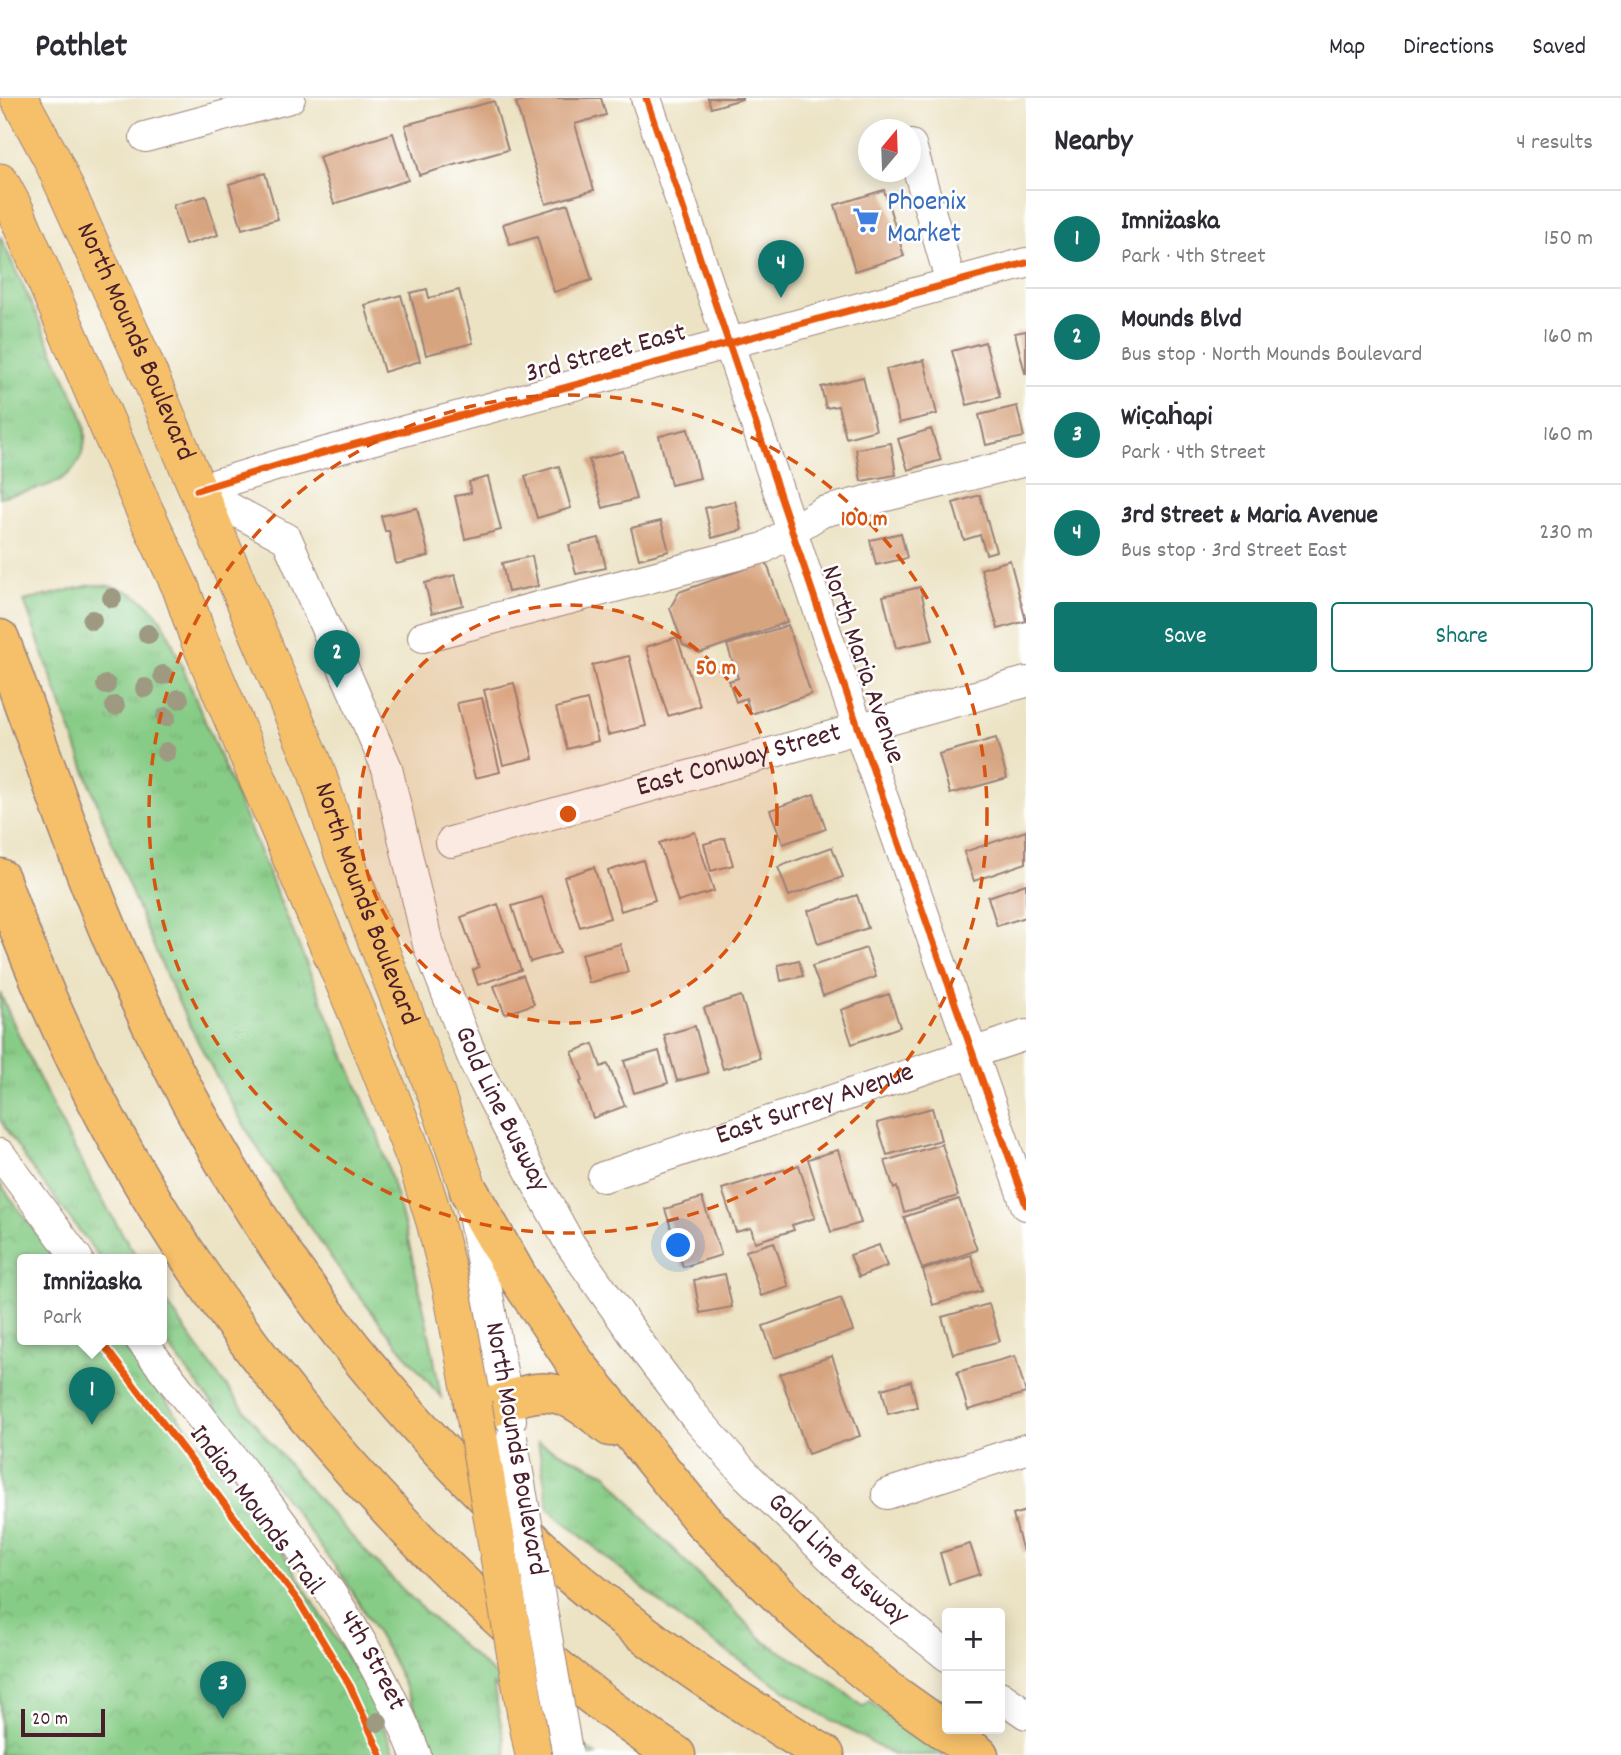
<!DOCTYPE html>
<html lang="en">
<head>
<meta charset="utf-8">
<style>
	:root { --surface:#fff; --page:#f7f7f7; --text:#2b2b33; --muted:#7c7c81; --line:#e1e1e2; --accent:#0f766e }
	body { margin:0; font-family:Dekko,sans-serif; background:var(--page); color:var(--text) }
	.controls { position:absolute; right:21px; bottom:21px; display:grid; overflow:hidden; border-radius:7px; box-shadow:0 4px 18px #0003 }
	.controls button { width:63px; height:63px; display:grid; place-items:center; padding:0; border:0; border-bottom:2px solid var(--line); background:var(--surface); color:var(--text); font:35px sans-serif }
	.compass { position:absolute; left:858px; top:21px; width:63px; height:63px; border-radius:50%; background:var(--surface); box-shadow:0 4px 18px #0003; rotate:19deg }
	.scale { position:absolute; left:21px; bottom:18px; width:84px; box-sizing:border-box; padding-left:7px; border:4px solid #4a1f2b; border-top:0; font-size:19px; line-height:24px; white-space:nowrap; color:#4a1f2b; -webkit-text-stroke:5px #fff; paint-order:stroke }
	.you { position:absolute; left:679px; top:1148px; width:24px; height:24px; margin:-18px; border:5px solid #fff; border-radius:50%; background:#1a73e8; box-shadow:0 0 0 10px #1a73e833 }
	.badge { display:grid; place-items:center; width:46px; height:46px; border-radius:50%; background:var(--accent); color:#fff; font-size:23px; font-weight:700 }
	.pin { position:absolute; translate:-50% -58px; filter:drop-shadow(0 2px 4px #0008) }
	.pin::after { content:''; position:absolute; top:37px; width:24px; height:21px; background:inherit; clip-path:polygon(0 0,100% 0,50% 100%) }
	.popup { position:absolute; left:17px; top:1156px; width:150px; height:91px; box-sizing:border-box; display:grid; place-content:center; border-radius:7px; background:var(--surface); filter:drop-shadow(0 2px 5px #0005); font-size:23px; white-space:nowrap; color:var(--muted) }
	.popup b { font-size:26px; color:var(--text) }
	.popup::after { content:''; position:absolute; left:50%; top:100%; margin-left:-14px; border:14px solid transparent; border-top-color:var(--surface) }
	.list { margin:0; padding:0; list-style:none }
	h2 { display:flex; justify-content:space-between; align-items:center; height:91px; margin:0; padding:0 28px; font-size:30px }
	h2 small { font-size:23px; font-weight:400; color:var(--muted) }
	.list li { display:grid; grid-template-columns:46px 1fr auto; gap:21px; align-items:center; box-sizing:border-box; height:98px; padding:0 28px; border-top:2px solid var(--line) }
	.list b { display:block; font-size:26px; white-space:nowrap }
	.list p { margin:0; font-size:23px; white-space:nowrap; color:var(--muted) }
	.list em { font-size:23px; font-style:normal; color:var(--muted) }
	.actions { display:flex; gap:14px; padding:21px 28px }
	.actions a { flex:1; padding:16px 0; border:2px solid var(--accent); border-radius:7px; text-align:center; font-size:24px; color:var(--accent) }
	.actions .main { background:var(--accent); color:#fff }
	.map { position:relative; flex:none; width:1026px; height:1657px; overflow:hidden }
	header { display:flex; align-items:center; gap:42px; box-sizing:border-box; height:98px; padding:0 35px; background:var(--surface); border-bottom:2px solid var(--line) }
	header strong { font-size:33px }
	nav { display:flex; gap:38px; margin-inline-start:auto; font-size:24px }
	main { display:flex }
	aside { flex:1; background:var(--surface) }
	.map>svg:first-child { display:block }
	.grass { fill:url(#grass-tufts); stroke:#687658; stroke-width:2 }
	.park { fill:url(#park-crowns); stroke:#687658; stroke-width:2 }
	.building { fill:#d7a480 }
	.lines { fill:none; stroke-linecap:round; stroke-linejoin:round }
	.minor-casing { stroke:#9b8178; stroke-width:32 }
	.major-casing { stroke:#9b8178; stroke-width:39 }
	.highway-casing { stroke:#9b8178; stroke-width:41 }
	.minor { stroke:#fff; stroke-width:30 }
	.major { stroke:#f6c06b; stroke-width:37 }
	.highway { stroke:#f6c06b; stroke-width:38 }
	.minor-bridge-casing { stroke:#9b8178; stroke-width:32; stroke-linecap:butt }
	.major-bridge-casing { stroke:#9b8178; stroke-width:39; stroke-linecap:butt }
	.minor-bridge { stroke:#fff; stroke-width:30 }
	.major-bridge { stroke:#f6c06b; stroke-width:37 }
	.cycleway-casing { stroke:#fff; stroke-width:11 }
	.cycleway { stroke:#e8590c; stroke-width:7 }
	.tree { fill:#9e9981 }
	.ring { fill:none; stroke:#d8530f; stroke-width:3.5; stroke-dasharray:12 9 }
	.labels { text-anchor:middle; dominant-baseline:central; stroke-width:5; stroke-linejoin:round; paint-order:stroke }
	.shop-label { font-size:28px; fill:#366cbe; stroke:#fff; text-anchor:start }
	.street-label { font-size:28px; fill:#4a1f2b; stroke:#fff }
	.centre { fill:#d8530f; stroke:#fff; stroke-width:3.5 }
	.ring-label { font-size:21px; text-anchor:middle; font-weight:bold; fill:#d8530f; stroke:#fff; stroke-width:5; stroke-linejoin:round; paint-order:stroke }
</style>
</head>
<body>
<header>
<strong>Pathlet</strong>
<nav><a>Map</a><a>Directions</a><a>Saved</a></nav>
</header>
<main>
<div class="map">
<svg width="1026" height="1657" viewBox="0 0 1026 1657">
	<defs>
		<pattern id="grass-tufts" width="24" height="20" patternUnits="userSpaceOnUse" patternTransform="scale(1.75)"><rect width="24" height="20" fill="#87cc86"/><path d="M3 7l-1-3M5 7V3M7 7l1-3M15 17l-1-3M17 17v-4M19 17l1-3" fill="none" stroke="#76af74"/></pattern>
		<pattern id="park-crowns" width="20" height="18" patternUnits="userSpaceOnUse" patternTransform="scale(1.75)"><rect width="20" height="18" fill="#87cc86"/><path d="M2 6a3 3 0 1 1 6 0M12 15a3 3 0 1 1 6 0" fill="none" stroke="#76af74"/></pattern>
	</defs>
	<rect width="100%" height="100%" fill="#fff"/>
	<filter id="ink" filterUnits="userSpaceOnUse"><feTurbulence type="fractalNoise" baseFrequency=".0143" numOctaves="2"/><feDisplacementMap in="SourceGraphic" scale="14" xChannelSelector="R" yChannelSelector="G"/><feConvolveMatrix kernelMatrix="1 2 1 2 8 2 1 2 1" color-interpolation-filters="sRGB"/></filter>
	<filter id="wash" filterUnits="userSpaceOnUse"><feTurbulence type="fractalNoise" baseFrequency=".00686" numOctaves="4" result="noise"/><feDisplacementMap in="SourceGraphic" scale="28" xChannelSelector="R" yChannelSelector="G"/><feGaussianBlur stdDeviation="1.57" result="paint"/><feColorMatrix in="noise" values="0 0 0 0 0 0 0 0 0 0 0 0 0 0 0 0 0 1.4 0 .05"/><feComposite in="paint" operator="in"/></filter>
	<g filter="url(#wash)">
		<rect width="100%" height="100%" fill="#ece3c4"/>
		<path class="grass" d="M0,138l81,176c5,16 6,28 0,44 -12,32 -52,34 -81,41z
			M91,487c34,-1 59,13 75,43l211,505c29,86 48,174 64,264 -109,-127 -205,-266 -274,-420 -54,-122 -97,-250 -143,-376z
			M0,895c40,92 84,181 138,266h-37l-71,-93 -30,-46z
			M162,1198c93,138 200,263 325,372 35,31 73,58 109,87h-25l-78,-71 14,71h-71l-44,-96 -45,-76 -59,-81 -126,-164z
			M538,1344l69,32 45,54 113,114 65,38 33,27 6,-6 75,54h-51l-72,-41 -134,-89 -138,-116z"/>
		<path class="park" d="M0,1086l56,75h-34v80h96l159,204 89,145 30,67h-396z"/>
		<g id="blocks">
			<path class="building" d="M534,0h67l5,17 -31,9 19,66 -48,14 -30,-101z
				M708,0h34v1l-31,9z
				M494,3l14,49 -89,25 -14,-50z
				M393,35l15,47 -74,24 -15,-47z
				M265,75l13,46 -36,10 -13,-45z
				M884,92l20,66 -49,15 -20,-66z
				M206,98l12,39 -33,10 -12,-40z
				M568,106l24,76 -38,12 -17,-55 -27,8 -7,-21z
				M427,191l2,9 30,-8 14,53 -47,12 -16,-62z
				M401,197l19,66 -36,11 -19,-67z
				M1026,233v42h-1l-10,-40z
				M985,244l15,55 -33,8 -15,-54z
				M924,262l13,54 -38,9 -13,-54z
				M863,279l13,53 -30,8 -8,-32 -12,2 -5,-21z
				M1017,308l7,31 -38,8 -7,-30z
				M688,331l12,49 -29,7 -12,-49z
				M931,331l10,31 -33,10 -10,-31z
				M891,345l5,32 -35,6 -5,-32z
				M623,353l13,48 -33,9 -14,-48z
				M559,368l12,42 -34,10 -12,-42z
				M488,379l13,53 -36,9 -10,-43 16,-3 -2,-11z
				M980,397l16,56 -10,3 -6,-19 -16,5 -11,-37z
				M735,403l7,29 -30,8 -7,-30z
				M417,410l12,48 -33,8 -7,-33h-4l-4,-15z
				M661,423l8,30 -30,8 -8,-31z
				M901,435l6,25 -31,7 -6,-25z
				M599,440l7,30 -30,6 -7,-29z
				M532,458l6,30 -30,6 -6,-29z
				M1010,462l16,61 -28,8 -17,-60z
				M766,463l21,61 -87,31 -17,-8 -13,-37 9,-16z
				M455,477l8,30 -31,8 -7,-30z
				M920,489l13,53 -37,8 -13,-52z
				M788,527l23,69 -60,20 -5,-16 -10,4 -7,-21 9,-3 -11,-33z
				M677,539l23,69 -32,10 -22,-69z
				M629,558l17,70 -38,9 -16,-70z
				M514,585l19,75 -30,7 -19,-75z
				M482,600l18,74 -25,6 -18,-75z
				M587,602l11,41 -31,8 -11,-41z
				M996,640l11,40 -57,16 -11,-40z
				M814,696l12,35 -43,15 -13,-34z
				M1026,733v32l-52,18 -10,-29z
				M695,734l19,59 -36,11 -19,-59z
				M725,740l8,27 -22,6 -7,-27z
				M832,749l11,30 -54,19 -11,-29z
				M643,762l12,40 -34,11 -13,-40z
				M594,769l16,51 -30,9 -16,-50z
				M1026,786v33l-29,9 -9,-29z
				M857,797l11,33 -50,16 -10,-33z
				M542,799l18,56 -30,9 -18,-56z
				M498,806l23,66 -43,15 -5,-15 6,-3 -18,-50z
				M620,846l8,28 -39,11 -8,-29z
				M866,850l10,29 -53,19 -11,-30z
				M799,862l4,16 -22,5 -3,-16z
				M523,877l11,29 -29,10 -11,-28z
				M889,896l11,33 -48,17 -11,-34z
				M741,898l19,62 -37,11 -19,-61z
				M695,928l13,47 -31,8 -13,-46z
				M593,946l8,23 7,-3 17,42 -32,12 -13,-36 3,-2 -11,-28z
				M659,953l9,32 -34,10 -10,-32z
				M932,1010l9,32 -54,15 -10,-32z
				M942,1046l16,52 -54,16 -7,-25 -3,2 -9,-28z
				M838,1052l23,73 -30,9 -23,-73z
				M799,1067l16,53 -23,7 2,5 -39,12 -4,-14 -15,4 -14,-43z
				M702,1100l19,57 -38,12 -18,-58z
				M959,1101l18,51 -55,19 -18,-52z
				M774,1144l15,45 -28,9 -15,-45z
				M879,1147l8,21 -28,11 -9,-22z
				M971,1157l11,36 -49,14 -10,-35z
				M725,1176l7,33 -32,6 -6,-33z
				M841,1200l12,33 -79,27 -11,-32z
				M989,1206l11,37 -47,13 -11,-37z
				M832,1258l28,80 -52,18 -28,-80z
				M1015,1258l11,37 -58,17 -11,-38z
				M911,1283l6,26 -29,7 -6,-25z
				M1026,1413v41h-3l-10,-37z
				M970,1446l10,30 -31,10 -9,-31z"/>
		</g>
	</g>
	<g filter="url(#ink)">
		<use href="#blocks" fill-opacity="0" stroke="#9b8178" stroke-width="2"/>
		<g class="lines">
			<defs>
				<g id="minor">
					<path d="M646,0l213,632 167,475"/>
					<path d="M145,39l145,-39"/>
					<path d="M911,47l40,138"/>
					<path id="s1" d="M197,392l90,49 100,229 41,177 32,82 17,41 55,107 38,69 78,111 47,62 52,59 110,107 90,73"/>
					<path d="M197,392l85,-26 744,-201"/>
					<path d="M423,539l341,-89 58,-36 204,-51"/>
					<path id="s2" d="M451,744l575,-160"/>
					<path d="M0,1056l78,105"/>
					<path id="s3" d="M603,1079l423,-142"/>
					<path d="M471,1106l40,216"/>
					<path id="s4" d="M140,1241c99,130 217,262 276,416"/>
					<path d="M887,1396l139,-45"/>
					<path d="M1000,1598l26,18"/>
				</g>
				<g id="major">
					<path id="s5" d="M19,0l33,61 91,201 172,407 28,87 93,240 33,97"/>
					<path d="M0,84l16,30 127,295 38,81 17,49 172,407 47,120 18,58 16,64 22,118"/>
					<path d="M526,1617l8,40"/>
				</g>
				<path id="highway" d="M0,541c42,114 80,230 130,341 33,71 69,142 110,208 102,166 241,321 395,439 60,47 125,88 190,128
					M0,780c90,257 243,489 436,680 74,73 153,141 240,197
					M469,1093l49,86 58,87 127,157 91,89 50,44 45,37 90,64
					M473,1306l15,5c57,-26 75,-22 122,18"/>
			</defs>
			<use href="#minor" class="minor-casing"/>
			<use href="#major" class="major-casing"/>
			<use href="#highway" class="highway-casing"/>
			<use href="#minor" class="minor"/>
			<use href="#major" class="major"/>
			<use href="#highway" class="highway"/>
			<defs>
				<path id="minor-bridge" d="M512,1340l55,313"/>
				<path id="major-bridge" d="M473,1306l53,311"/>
			</defs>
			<use href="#minor-bridge" class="minor-bridge-casing"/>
			<use href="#major-bridge" class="major-bridge-casing"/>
			<use href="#minor-bridge" class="minor-bridge"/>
			<use href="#major-bridge" class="major-bridge"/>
			<defs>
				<path id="cycleway" d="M646,0l213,632 167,475
					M197,392l85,-26 744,-201
					M99,1241l200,263 51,84 31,69"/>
			</defs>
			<use href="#cycleway" class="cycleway-casing"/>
			<use href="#cycleway" class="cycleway"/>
		</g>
		<g class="tree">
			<circle cx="112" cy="500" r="10"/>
			<circle cx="92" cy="522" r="10"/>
			<circle cx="148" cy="536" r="10"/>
			<circle cx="163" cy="577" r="10"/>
			<circle cx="106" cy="587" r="10"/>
			<circle cx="145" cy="590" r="10"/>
			<circle cx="179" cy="601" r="10"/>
			<circle cx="115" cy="608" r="10"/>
			<circle cx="166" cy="619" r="10"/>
			<circle cx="166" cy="654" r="10"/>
			<circle cx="378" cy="1624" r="10"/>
		</g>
	</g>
	<circle cx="568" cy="716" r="209" fill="#d8530f" fill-opacity=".12"/>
	<g class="ring">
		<circle cx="568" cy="716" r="209"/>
		<circle cx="568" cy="716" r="419"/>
	</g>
	<defs>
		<symbol id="supermarket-bare" viewBox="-9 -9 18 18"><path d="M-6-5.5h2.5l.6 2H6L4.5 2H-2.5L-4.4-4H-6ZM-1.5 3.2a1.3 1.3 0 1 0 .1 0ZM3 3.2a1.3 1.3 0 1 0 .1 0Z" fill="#3f7fe0" stroke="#fff" stroke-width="2.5" paint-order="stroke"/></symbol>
	</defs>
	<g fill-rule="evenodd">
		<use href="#supermarket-bare" x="847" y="103" width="38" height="38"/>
	</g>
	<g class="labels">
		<g class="shop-label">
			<text x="887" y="106">Phoenix<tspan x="887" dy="32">Market</tspan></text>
		</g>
		<g class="street-label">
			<text stroke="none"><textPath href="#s5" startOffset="270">North Mounds Boulevard</textPath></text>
			<text transform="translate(606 257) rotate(-15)">3rd Street East</text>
			<text transform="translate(861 567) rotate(71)">North Maria Avenue</text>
			<text stroke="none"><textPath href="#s2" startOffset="299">East Conway Street</textPath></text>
			<text stroke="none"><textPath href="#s5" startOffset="878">North Mounds Boulevard</textPath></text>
			<text stroke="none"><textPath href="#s3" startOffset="224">East Surrey Avenue</textPath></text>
			<text stroke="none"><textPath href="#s1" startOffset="714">Gold Line Busway</textPath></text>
			<text transform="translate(514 1351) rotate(80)">North Mounds Boulevard</text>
			<text transform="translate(255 1413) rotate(53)">Indian Mounds Trail</text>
			<text stroke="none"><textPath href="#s1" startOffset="1281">Gold Line Busway</textPath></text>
			<text stroke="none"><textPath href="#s4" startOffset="397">4th Street</textPath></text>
		</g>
	</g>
	<circle cx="568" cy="716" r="10" class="centre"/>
	<g class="ring-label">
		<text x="864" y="427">100 m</text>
		<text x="716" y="576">50 m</text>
	</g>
</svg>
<div class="controls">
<button>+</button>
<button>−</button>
</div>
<svg class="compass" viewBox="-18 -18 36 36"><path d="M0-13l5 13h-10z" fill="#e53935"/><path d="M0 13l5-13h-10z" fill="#7c7c81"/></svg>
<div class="scale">20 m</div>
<div class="you"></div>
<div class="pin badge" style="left:92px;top:1327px">1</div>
<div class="popup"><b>Imniżaska</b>Park</div>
<div class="pin badge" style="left:337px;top:590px">2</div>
<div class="pin badge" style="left:223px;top:1621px">3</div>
<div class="pin badge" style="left:781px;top:200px">4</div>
</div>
<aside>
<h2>Nearby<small>4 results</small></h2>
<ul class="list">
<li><span class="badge">1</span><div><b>Imniżaska</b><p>Park · 4th Street</p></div><em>150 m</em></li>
<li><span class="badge">2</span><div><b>Mounds Blvd</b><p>Bus stop · North Mounds Boulevard</p></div><em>160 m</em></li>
<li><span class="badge">3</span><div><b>Wic̣aḣapi</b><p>Park · 4th Street</p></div><em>160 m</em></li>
<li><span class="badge">4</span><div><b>3rd Street &amp; Maria Avenue</b><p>Bus stop · 3rd Street East</p></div><em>230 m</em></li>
</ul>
<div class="actions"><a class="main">Save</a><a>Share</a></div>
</aside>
</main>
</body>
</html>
